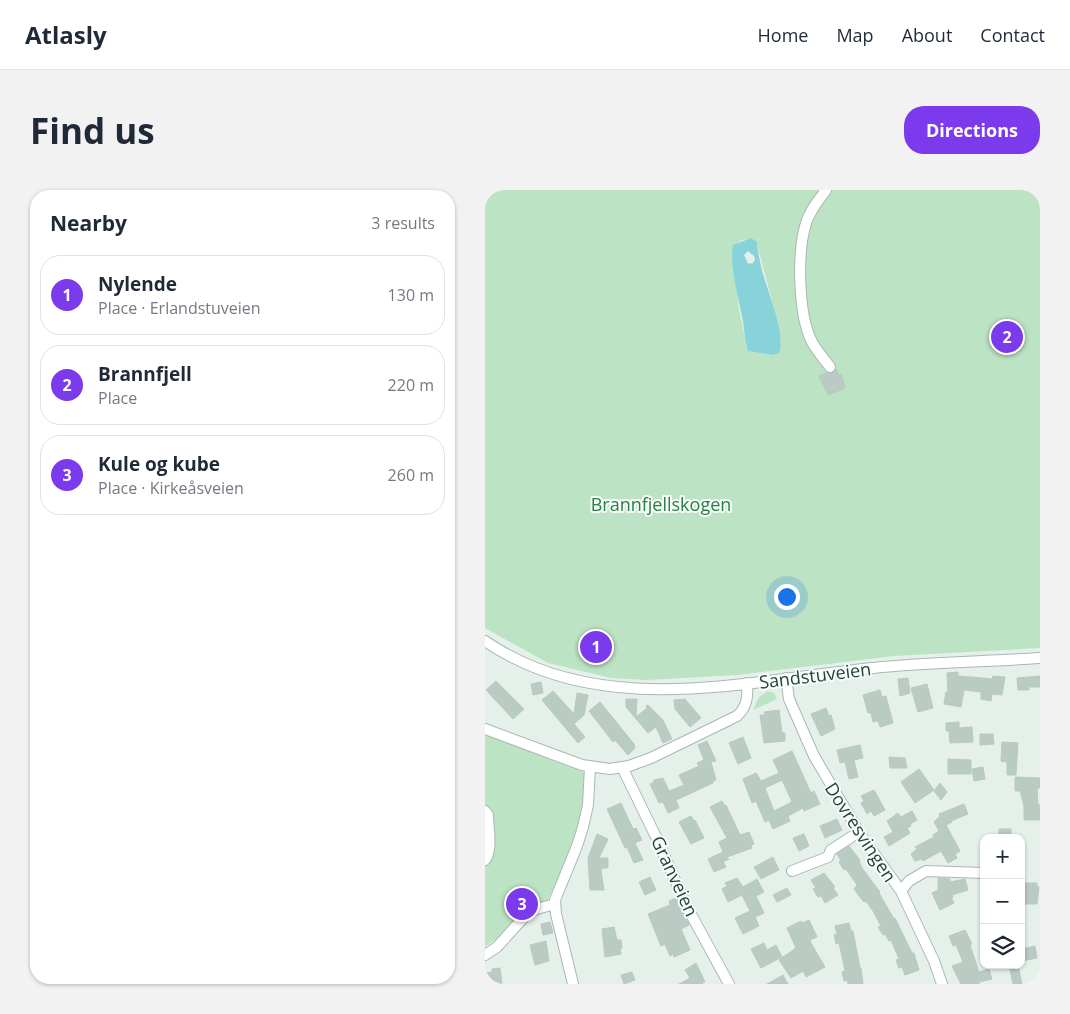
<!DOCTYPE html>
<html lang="en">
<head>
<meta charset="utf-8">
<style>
	:root { --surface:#fff; --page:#f2f2f3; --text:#1f2937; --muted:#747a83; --line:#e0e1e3; --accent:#7c3aed }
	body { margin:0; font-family:"Open Sans",sans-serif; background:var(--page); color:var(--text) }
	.controls { position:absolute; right:15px; bottom:15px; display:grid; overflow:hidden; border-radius:10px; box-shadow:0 1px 4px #0004 }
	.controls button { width:45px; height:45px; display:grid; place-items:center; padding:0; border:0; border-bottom:1px solid var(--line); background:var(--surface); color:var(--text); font:25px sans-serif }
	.you { position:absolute; left:301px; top:406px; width:18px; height:18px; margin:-12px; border:4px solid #fff; border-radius:50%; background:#1a73e8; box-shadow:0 0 0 8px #1a73e833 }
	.badge { display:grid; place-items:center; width:32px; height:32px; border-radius:50%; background:var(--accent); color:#fff; font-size:16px; font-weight:700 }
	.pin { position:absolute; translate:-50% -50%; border:2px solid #fff; box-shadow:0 1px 5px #0006 }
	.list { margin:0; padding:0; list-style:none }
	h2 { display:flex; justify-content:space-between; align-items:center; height:65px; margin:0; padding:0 20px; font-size:21px }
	h2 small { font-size:16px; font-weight:400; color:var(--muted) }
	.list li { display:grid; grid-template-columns:32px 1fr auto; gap:15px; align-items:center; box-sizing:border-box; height:80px; margin:0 10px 10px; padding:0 10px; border:1px solid var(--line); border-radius:20px }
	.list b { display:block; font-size:19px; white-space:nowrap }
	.list p { margin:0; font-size:16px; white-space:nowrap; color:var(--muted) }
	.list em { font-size:16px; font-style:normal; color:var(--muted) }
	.icon { flex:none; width:28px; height:28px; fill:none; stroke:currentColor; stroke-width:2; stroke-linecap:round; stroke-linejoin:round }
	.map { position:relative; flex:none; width:555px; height:794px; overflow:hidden; border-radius:20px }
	header { display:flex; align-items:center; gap:30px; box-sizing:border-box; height:70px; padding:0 25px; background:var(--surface); border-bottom:1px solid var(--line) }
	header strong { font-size:24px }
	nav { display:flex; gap:28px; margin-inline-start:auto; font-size:18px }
	.intro { display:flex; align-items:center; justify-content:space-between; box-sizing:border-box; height:120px; padding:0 30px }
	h1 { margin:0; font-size:35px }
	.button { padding:12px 22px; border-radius:20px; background:var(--accent); color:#fff; font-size:18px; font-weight:700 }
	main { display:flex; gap:30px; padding:0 30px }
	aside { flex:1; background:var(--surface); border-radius:20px; box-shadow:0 1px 4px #0004 }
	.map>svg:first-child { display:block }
	.green { fill:#bce3c4; fill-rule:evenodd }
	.water { fill:#88d3da; fill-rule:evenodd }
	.building { fill:#bacbc3; stroke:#b7cac1; fill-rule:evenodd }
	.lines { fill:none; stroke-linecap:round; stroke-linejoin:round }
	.minor-casing { stroke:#a7b9b1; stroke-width:12 }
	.minor { stroke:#fff; stroke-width:10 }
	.labels { text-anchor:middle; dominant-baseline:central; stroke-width:4; stroke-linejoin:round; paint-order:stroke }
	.park-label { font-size:18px; fill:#278043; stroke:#f7fbf9 }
	.street-label { font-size:18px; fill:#224439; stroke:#f7fbf9 }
</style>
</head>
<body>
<header>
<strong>Atlasly</strong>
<nav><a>Home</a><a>Map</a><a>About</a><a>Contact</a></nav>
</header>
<div class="intro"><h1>Find us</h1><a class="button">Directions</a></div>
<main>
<aside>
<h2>Nearby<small>3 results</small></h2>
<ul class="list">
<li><span class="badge">1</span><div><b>Nylende</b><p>Place · Erlandstuveien</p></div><em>130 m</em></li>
<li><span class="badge">2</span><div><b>Brannfjell</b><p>Place</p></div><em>220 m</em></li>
<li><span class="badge">3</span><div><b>Kule og kube</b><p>Place · Kirkeåsveien</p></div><em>260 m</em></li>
</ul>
</aside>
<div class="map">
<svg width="555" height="794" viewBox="0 0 555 794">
	<rect width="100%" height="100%" fill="#e5f0ea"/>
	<path class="green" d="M0,0h555v458l-146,8 -157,19 -90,5 -36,-2 -63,-15 -63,-35zM262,49l10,3c7,34 19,66 24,100l-9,13 -24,-4 -1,-2 -8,-40 -7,-56 8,-12z
		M283,501l6,2 3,6 -24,11 6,-13z
		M0,545l103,39 -11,68 -31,61 -21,6 -29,30 -11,7z"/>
	<path class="water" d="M266,48l6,4c1,8 2,16 4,24 4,20 26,68 18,87l-7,2 -24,-4c-3,-9 -4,-21 -5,-30 -4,-21 -14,-55 -10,-76zM263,61l6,5 1,4 -3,4 -2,-1 -2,1 -4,-9z"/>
	<path class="building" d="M351,179l3,6 2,-1 4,14 -17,7 -9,-19 7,-3 5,1z
		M473,482v4l25,2 9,1 1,-3 12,1 -3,18 -10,-1 -1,7 -10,-2v-7l-17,-2 -3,17 -17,-3 2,-12 2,1 -1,-20z
		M555,486v11h-11v3h-11l-1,-12z
		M423,488l2,15 -10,3 -2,-17z
		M11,491l28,28 -11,10 -27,-29z
		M56,492l2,11 -10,2 -2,-11z
		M442,494l6,24 -15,4 -7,-24z
		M395,500l2,7 4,-1 7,27 -13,4 -2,-6 -5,1 -2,-9h-3l-5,-18z
		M68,501l21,23 3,-21 11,2 -4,20 -10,9 11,13 -7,6 -36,-43z
		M141,509h11l-1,18 11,-9 -1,-2 2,-1 15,15 9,19 -9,4 -7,-16 -8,6 -22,-26z
		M200,509l16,19 -11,9 -15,-18 -1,-9z
		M115,512l34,42 1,4 -7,7 -13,-15 -2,2 -24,-31z
		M341,518l3,8 2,-1 4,14 -14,7 -10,-22z
		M294,520l3,23h3v8l-21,2 -4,-28h5l-1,-3z
		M474,532v6l13,-1 1,15 -23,1 -1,-12h-3v-8z
		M495,544h13l1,10 -14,1z
		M258,547l8,21 -13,6 -9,-21z
		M222,551l9,20 -5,1 5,18 -3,1v2l-37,17 3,8 -11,5 -5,-11 -4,1 -9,-19 3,-1 1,-3 9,-2 6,13 15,-6 -5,-10 20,-9 -2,-3 7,-3 -6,-15z
		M517,552l16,1 -2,32h-9v-13l-6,-1z
		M375,555l3,13 -9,2 4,17 -9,2 -4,-17 -5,1 -3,-13z
		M307,561l19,42 3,-2 6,13 -16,7 -1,-3 -15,8 2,5 -17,8 -4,-9 -4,2 -9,-21 -4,2 -9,-24 13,-6 5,8 18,-8 -6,-13zM297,590l10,22 -18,9 -9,-23z
		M404,567l16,1 2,10h-17z
		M463,569l23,1v14h-23z
		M498,577l2,12 -11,2 -2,-12z
		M434,579l15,21 -19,13 -14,-21z
		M530,587l25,1v10h-3l1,17h2v15h-16v-14l-4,-15h-5z
		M455,593l7,9 -6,8 -7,-9z
		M389,600l11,20 -11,6 -3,-5 -4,3 -6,-11 3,-2 -3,-5z
		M237,611l3,5 1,-1 14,30 9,-3 5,12 -3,1 1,3 -25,9 2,2 -6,3 3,5 -12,5 -6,-13 15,-7 -4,-10 8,-4 -17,-31z
		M136,613l12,26 3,-1 6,12 -7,3 8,17 -9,3 -7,-16 -2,1 -18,-39z
		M479,614l4,10 -17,7 1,1 -6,3 14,26 -5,3 2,4 -9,5 -7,-12 -18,10 -1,-2 -7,2 -4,-7 6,-5 -2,-2 19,-10 -1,-2 6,-4 -5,-9 6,-6 -1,-2z
		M427,621l5,9 -7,4 1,2 -4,2 3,5 -21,13 -5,-9 9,-5 -6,-11 11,-8 3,4z
		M206,626l3,5 1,-1 9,18 -13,6 -12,-22z
		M352,629l5,11 -17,8 -5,-12z
		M514,639h12v9h-12z
		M112,644l11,5 -9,19h9v10h-5l-2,2 3,20h-14l-2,-32z
		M319,644l5,12 -10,5 -6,-13z
		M364,656l11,14 -1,1 3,7 18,24 -1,1 15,26 1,-1 17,35h2l5,17 -14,5 -3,-8 -3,1 -3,-8 3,-1 -8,-19 -2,1 -4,-7 -2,1 -5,-8 3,-1 -8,-15 -7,-10 -2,1 -5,-6 -5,-7 3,-4 -11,-16 -2,1 -5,-8 2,-1 -4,-7z
		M288,667l6,13 -18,9 -7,-12z
		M339,683l11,14 -2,1 5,7 -13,8 -4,-7 -3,1 -5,-8 3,-1 -5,-8z
		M165,687l6,13 -11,5 -6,-13z
		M252,688l6,9 14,-8 7,13 -8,4 8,17 -9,4 4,9 -16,8 -8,-16 15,-7 -8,-16 -14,7 -6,-13 5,-3 -2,-3z
		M453,688l12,1v3l15,-3 3,11 -16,5 1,3h-2l3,5 -14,7 -8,-17 6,-3z
		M538,693h14v4h2l-2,17h-14z
		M302,698l4,7 -14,7 -4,-7z
		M191,708l13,27 -8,4 9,21 -16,7 -1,-3 -3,2 -5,-12 -4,2 -13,-32 22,-9 -1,-4z
		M324,730l8,17 -7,3 1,3 14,24 -19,10 -3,-6 -12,7 -12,-18 17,-12 -9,-20 14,-7 1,2z
		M65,732l3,11 -10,2 -2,-11z
		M364,733l2,8h2l7,37h1l2,16h-15l-1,-4 -3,1 -2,-9 3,-1 -4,-19 -2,-9 -3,1 -2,-9 3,-1 -2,-8z
		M129,737l3,13h4l1,8 -2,1 1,5 -16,3 -3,-28z
		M480,740l7,14 -2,1 9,27 10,-3 3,10 -13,3v2h-18l-9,-18 11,-4 -7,-17 -3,1 -4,-10z
		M61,751l3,20 -14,4 -5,-20z
		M279,753l3,7 9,-5 6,12 -21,11 -10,-19z
		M550,756l2,12 -16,3v-12z
		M211,773l9,19 -4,2h-22l11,-6 -5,-8z
		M524,775h9l4,19h-9z
		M15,778l2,16h-17v-11l7,-1v-3z
		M147,782l3,8 -11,4 -3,-9z
		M298,785l5,9h-21z"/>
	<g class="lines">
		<defs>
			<path id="minor" d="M341,0c-8,11 -16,20 -20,33 -9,29 -8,92 6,119 5,9 12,17 18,25
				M0,451c115,79 260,40 388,27 56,-6 112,-6 167,-10
				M301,488l3,21 25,57 46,78 41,57 33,70 8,23
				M0,539l97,36 28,4 19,-3 22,-8 86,-42c10,-9 11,-19 10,-33
				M137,577l34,70 31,70 42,77
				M0,621l3,4c0,13 5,34 -3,45
				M307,681l36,-14 3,-7 28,-18
				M416,701l8,-10 17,-10 58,2
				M0,765l12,-8 30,-33 6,-4 22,-6
				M88,794l-17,-70 -1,-14 22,-54 6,-19 5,-22 2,-38"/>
		</defs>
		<use href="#minor" class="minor-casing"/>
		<use href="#minor" class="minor"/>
	</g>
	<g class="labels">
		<g class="park-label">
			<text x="176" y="314">Brannfjellskogen</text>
		</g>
		<g class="street-label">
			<text transform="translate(330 485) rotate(-7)">Sandstuveien</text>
			<text transform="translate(376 642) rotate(57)">Dovresvingen</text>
			<text transform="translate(190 686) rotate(65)">Granveien</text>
		</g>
	</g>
</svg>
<div class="controls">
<button>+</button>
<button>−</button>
<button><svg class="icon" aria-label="layers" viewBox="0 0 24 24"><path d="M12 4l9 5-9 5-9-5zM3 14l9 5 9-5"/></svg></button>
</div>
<div class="you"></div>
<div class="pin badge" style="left:111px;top:457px">1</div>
<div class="pin badge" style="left:522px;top:147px">2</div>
<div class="pin badge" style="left:37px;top:714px">3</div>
</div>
</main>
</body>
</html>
